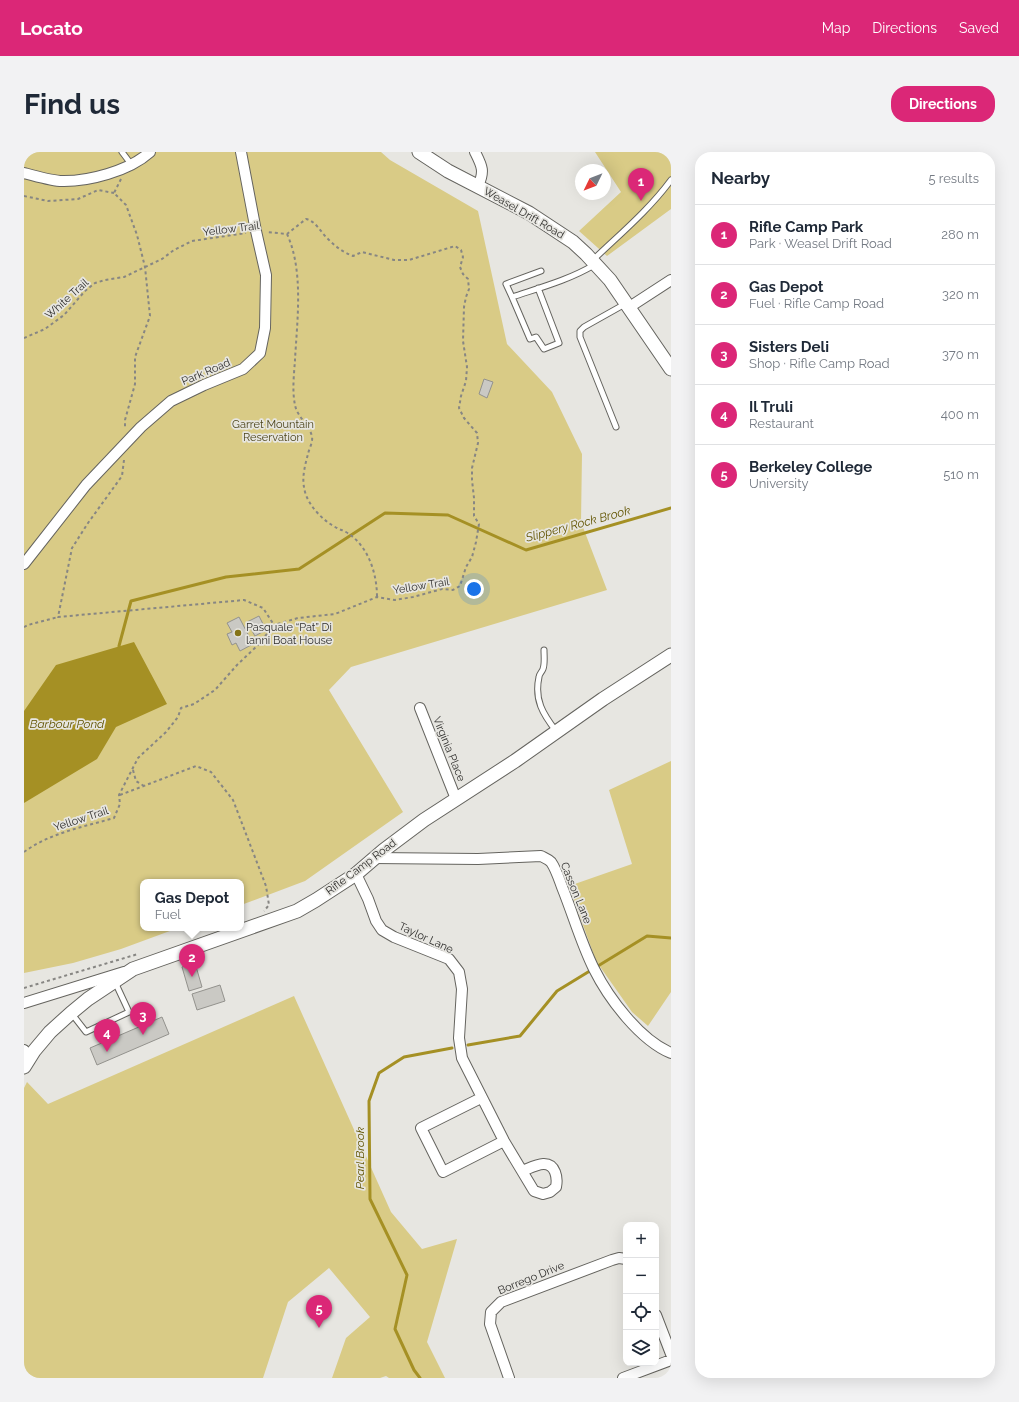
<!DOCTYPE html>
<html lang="en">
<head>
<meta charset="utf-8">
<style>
	:root { --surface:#fff; --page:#f2f2f3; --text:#1f2937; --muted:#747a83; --line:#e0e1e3; --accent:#db2777 }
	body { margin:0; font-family:Raleway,sans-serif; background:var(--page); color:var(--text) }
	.controls { position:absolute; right:12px; bottom:12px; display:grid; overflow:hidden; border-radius:8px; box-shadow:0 4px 16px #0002 }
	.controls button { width:36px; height:36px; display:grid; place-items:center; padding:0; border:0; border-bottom:1px solid var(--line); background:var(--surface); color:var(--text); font:20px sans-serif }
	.compass { position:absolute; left:551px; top:12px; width:36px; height:36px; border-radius:50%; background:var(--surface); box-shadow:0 4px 16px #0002; rotate:227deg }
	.you { position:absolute; left:450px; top:437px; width:14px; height:14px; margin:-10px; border:3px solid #fff; border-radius:50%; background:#1a73e8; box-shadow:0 0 0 6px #1a73e833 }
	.badge { display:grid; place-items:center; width:26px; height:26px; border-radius:50%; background:var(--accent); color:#fff; font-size:13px; font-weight:700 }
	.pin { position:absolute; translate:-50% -33px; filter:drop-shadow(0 1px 2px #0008) }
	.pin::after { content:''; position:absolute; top:21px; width:14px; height:12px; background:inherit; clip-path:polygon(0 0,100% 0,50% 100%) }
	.popup { position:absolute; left:116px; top:727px; width:104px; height:52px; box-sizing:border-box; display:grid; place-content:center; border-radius:8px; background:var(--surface); filter:drop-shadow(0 1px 3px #0005); font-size:13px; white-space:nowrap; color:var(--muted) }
	.popup b { font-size:15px; color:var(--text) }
	.popup::after { content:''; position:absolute; left:50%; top:100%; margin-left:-8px; border:8px solid transparent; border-top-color:var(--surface) }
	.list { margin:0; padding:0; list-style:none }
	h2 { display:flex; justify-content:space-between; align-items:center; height:52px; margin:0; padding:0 16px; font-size:17px }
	h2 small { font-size:13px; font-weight:400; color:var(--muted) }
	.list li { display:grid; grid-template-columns:26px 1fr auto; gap:12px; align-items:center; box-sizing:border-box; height:60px; padding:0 16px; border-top:1px solid var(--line) }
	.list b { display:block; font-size:15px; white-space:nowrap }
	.list p { margin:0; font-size:13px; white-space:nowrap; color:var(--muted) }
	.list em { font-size:13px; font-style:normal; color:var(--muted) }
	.icon { flex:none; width:22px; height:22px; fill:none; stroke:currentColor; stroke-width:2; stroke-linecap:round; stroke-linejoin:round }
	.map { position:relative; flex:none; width:647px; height:1226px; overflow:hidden; border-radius:16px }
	header { display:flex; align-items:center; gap:24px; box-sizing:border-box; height:56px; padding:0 20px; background:var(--accent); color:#fff }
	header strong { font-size:19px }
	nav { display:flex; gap:22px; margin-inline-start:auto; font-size:14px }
	.intro { display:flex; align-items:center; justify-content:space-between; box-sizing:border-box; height:96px; padding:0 24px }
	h1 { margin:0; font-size:28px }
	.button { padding:10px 18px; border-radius:16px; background:var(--accent); color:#fff; font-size:14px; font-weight:700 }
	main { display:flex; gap:24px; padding:0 24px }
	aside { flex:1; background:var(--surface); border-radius:16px; box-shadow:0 4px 16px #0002 }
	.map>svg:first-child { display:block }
	.green { fill:#d9cb86 }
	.water { fill:#a59024 }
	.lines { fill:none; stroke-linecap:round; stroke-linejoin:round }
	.stream { stroke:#a59024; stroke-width:3 }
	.building { fill:#cac9c4; stroke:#93928d }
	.service-casing { stroke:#65645f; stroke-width:7 }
	.minor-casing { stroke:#65645f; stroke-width:12 }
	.tertiary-casing { stroke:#65645f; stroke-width:15 }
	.path { stroke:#878683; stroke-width:2; stroke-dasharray:3 3; stroke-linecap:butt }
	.service { stroke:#fff; stroke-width:5 }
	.minor { stroke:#fff; stroke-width:10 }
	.tertiary { stroke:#fff; stroke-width:13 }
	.poi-dot { fill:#857417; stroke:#e7e6e1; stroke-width:1.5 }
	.labels { text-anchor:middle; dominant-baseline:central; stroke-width:3.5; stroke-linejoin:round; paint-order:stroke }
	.street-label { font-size:11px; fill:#2f2e2c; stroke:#e7e6e1 }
	.park-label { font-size:11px; fill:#4b4318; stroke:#e7e6e1 }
	.poi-label { font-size:11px; fill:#2f2e2c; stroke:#e7e6e1; text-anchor:start }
	.water-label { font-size:12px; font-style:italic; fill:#625400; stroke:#e7e6e1 }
</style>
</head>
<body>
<header>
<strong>Locato</strong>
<nav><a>Map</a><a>Directions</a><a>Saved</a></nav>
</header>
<div class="intro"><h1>Find us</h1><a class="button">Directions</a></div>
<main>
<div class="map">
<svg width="647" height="1226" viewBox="0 0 647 1226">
	<rect width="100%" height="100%" fill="#e7e6e1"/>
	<path class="green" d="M0,0h357l9,8 88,51 29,133 45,48 30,62 -1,68 26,68 -256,77 -22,23 74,122 -98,69 -64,24v-23h-98v46h35l-57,21 -48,14 -49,10z
		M571,0h76v57l-64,47 -28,-25 42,-39z
		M647,609v231l-23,34 -16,-14 -36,-51 -27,-75 63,-22 -23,-74z
		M270,844l97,216 31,37 35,-10 -30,103 18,36h-56l-3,-2 -6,2h-48l14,-40 24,-21 -41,-49 -41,34 -25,76h-239v-290l3,-6 21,22z"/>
	<path class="water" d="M110,490l33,62 -51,23 -19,32 -73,44v-92l32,-46z"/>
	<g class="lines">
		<path class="stream" d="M95,494l12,-45 95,-24 73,-8 86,-56 63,2 78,35 145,-42
			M444,893l52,-9 37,-45 90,-55 24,2
			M396,1226l-6,-8 -19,-41 12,-54 -37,-76 -1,-98 10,-28 25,-16 48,-9"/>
	</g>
	<path class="building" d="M460,227l9,3 -6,16 -8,-4z
		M235,464l7,14 -11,6 -8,-14z
		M215,465l14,27 -13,7 -4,-8 -4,2 -5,-11 5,-2 -5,-9z
		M171,811l7,24 -13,4 -7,-24z
		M196,833l5,16 -28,9 -5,-16z
		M138,865l7,17 -72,31 -7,-17z"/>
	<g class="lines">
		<defs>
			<path id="service" d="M98,0l9,12
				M569,108c26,-25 56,-50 78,-80
				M514,136l21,55 -15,6 -8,-12 -6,2 -18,-42c27,-9 57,-17 82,-32
				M488,145l-6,-13 35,-13
				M592,275l-36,-90v-6l4,-4 41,-23
				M520,498c0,6 1,14 -1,19 -1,3 -4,5 -4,8 -5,23 4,37 17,54
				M48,862l14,18 43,-20 -14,-30"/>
			<path id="minor" d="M451,0c7,14 10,19 3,34
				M0,21c11,3 25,7 36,8 28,1 69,-10 90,-29
				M604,156l43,-28
				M0,412l62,-79 55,-58 30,-26 33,-16 39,-16 17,-16 5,-25 1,-53 -10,-44 -15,-79
				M396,556l36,91
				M350,706l104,1 63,-3c4,2 7,3 10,6 5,7 8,17 11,25 11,27 19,56 32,82 15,30 46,71 77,84
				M332,722l12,25 8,22 6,9 12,7 55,22 10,13 3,17 -3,49 3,20 42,83 30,50 9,3 7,-2 6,-5c1,-5 1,-10 -1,-15 -6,-15 -22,-5 -33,-1
				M0,851l100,-31
				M0,898l5,9
				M457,946l-60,30 22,44 61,-31
				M632,1163l15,39
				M485,1226l-19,-54 1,-12 10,-10 111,-42 7,-2 7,1
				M599,1226l48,-18"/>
			<path id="tertiary" d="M395,0l29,19 81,42 44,29 13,12 24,26 61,89
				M0,915l10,-16 16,-19 21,-19 17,-14 45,-30 164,-58 19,-11 40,-26 28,-24 40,-30 91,-59 88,-62 68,-44"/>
		</defs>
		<use href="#service" class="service-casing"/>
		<use href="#minor" class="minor-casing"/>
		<use href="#tertiary" class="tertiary-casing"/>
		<path class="path" d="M97,27l-7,14 12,12 11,30 8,32 5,49 -15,41v27l-10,36v9
			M0,44l24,5 30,-2 20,-9 16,3
			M263,82c17,37 10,87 8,126 -1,14 -3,31 0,45 2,12 15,20 17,32 1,5 -3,12 -4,17 -3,11 -6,23 -4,33 2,17 19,34 33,41 3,2 6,2 9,4 22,13 31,41 31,65
			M0,186l21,-9 19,-14 21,-24 10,-8 10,-3 19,-3 38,-18 12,-9 18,-9 54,-8
			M100,308l-2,16 -34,47 -16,25 -14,69 186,-17 19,8 11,17
			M0,475l4,-2 30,-8
			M109,618l3,11 8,5
			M96,643l76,-29 15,6 22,28 33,86 3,19 -5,6
			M0,700c26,-19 59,-25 90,-34l6,-14 -1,-9 19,-37 28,-26 12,-15 3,-9 13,-4 21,-14 22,-25 21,-20 16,-20 24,-7 37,-4 42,-17 18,3 18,-3 29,-8 11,1 7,-4 6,-19 6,-10 4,-15 3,-18 -5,-8v-18l-2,-18v-12l6,-25 -1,-10 -13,-15 -5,-10 2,-12 5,-15 1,-14 -4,-26 1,-34 2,-10 3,-8 -1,-10 -5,-5 -3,-7 3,-10 -2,-7 -6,-4 -46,14h-15l-32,-8 -9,4c-10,-4 -17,-9 -24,-16 -8,-7 -13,-19 -23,-21l-19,15 -20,-2
			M0,836l114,-34"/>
		<use href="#service" class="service"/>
		<use href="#minor" class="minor"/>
		<use href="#tertiary" class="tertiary"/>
	</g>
	<circle class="poi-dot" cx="214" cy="481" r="4"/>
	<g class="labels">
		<g class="street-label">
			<text transform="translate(500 61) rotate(30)">Weasel Drift Road</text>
			<text transform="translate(207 77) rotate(-7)">Yellow Trail</text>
			<text transform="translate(43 147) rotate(-42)">White Trail</text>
			<text transform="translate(182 220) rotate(-23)">Park Road</text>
			<text transform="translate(397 434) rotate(-9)">Yellow Trail</text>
			<text transform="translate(425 597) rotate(68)">Virginia Place</text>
			<text transform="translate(57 667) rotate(-18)">Yellow Trail</text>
			<text transform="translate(337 715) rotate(-37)">Rifle Camp Road</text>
			<text transform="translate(552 741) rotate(68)">Casson Lane</text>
			<text transform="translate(402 786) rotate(25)">Taylor Lane</text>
			<text transform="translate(507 1126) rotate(-22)">Borrego Drive</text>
		</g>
		<g class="park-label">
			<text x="249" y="272">Garret Mountain<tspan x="249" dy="13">Reservation</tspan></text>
		</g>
		<g class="poi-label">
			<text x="222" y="475">Pasquale “Pat” Di<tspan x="222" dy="13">lanni Boat House</tspan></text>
		</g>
		<g class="water-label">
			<text transform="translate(554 372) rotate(-15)">Slippery Rock Brook</text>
			<text x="43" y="572">Barbour Pond</text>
			<text transform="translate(336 1006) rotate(-90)">Pearl Brook</text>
		</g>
	</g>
</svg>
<div class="controls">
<button>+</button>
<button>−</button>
<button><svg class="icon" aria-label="locate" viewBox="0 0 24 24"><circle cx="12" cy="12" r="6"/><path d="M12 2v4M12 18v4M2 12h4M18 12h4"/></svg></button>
<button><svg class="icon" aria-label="layers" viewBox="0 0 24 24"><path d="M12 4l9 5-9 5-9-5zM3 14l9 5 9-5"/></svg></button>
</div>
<svg class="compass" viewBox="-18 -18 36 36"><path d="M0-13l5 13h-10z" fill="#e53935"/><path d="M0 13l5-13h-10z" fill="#747a83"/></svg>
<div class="you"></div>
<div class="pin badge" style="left:617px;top:49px">1</div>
<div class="pin badge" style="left:168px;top:825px">2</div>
<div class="popup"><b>Gas Depot</b>Fuel</div>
<div class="pin badge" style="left:119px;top:883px">3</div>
<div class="pin badge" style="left:83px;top:900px">4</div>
<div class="pin badge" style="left:295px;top:1176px">5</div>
</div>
<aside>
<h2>Nearby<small>5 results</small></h2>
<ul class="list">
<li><span class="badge">1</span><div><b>Rifle Camp Park</b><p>Park · Weasel Drift Road</p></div><em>280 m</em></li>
<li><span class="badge">2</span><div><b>Gas Depot</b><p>Fuel · Rifle Camp Road</p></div><em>320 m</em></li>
<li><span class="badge">3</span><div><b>Sisters Deli</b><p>Shop · Rifle Camp Road</p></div><em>370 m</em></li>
<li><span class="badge">4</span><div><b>Il Truli</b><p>Restaurant</p></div><em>400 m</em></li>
<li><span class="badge">5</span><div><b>Berkeley College</b><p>University</p></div><em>510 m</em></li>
</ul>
</aside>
</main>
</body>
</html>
